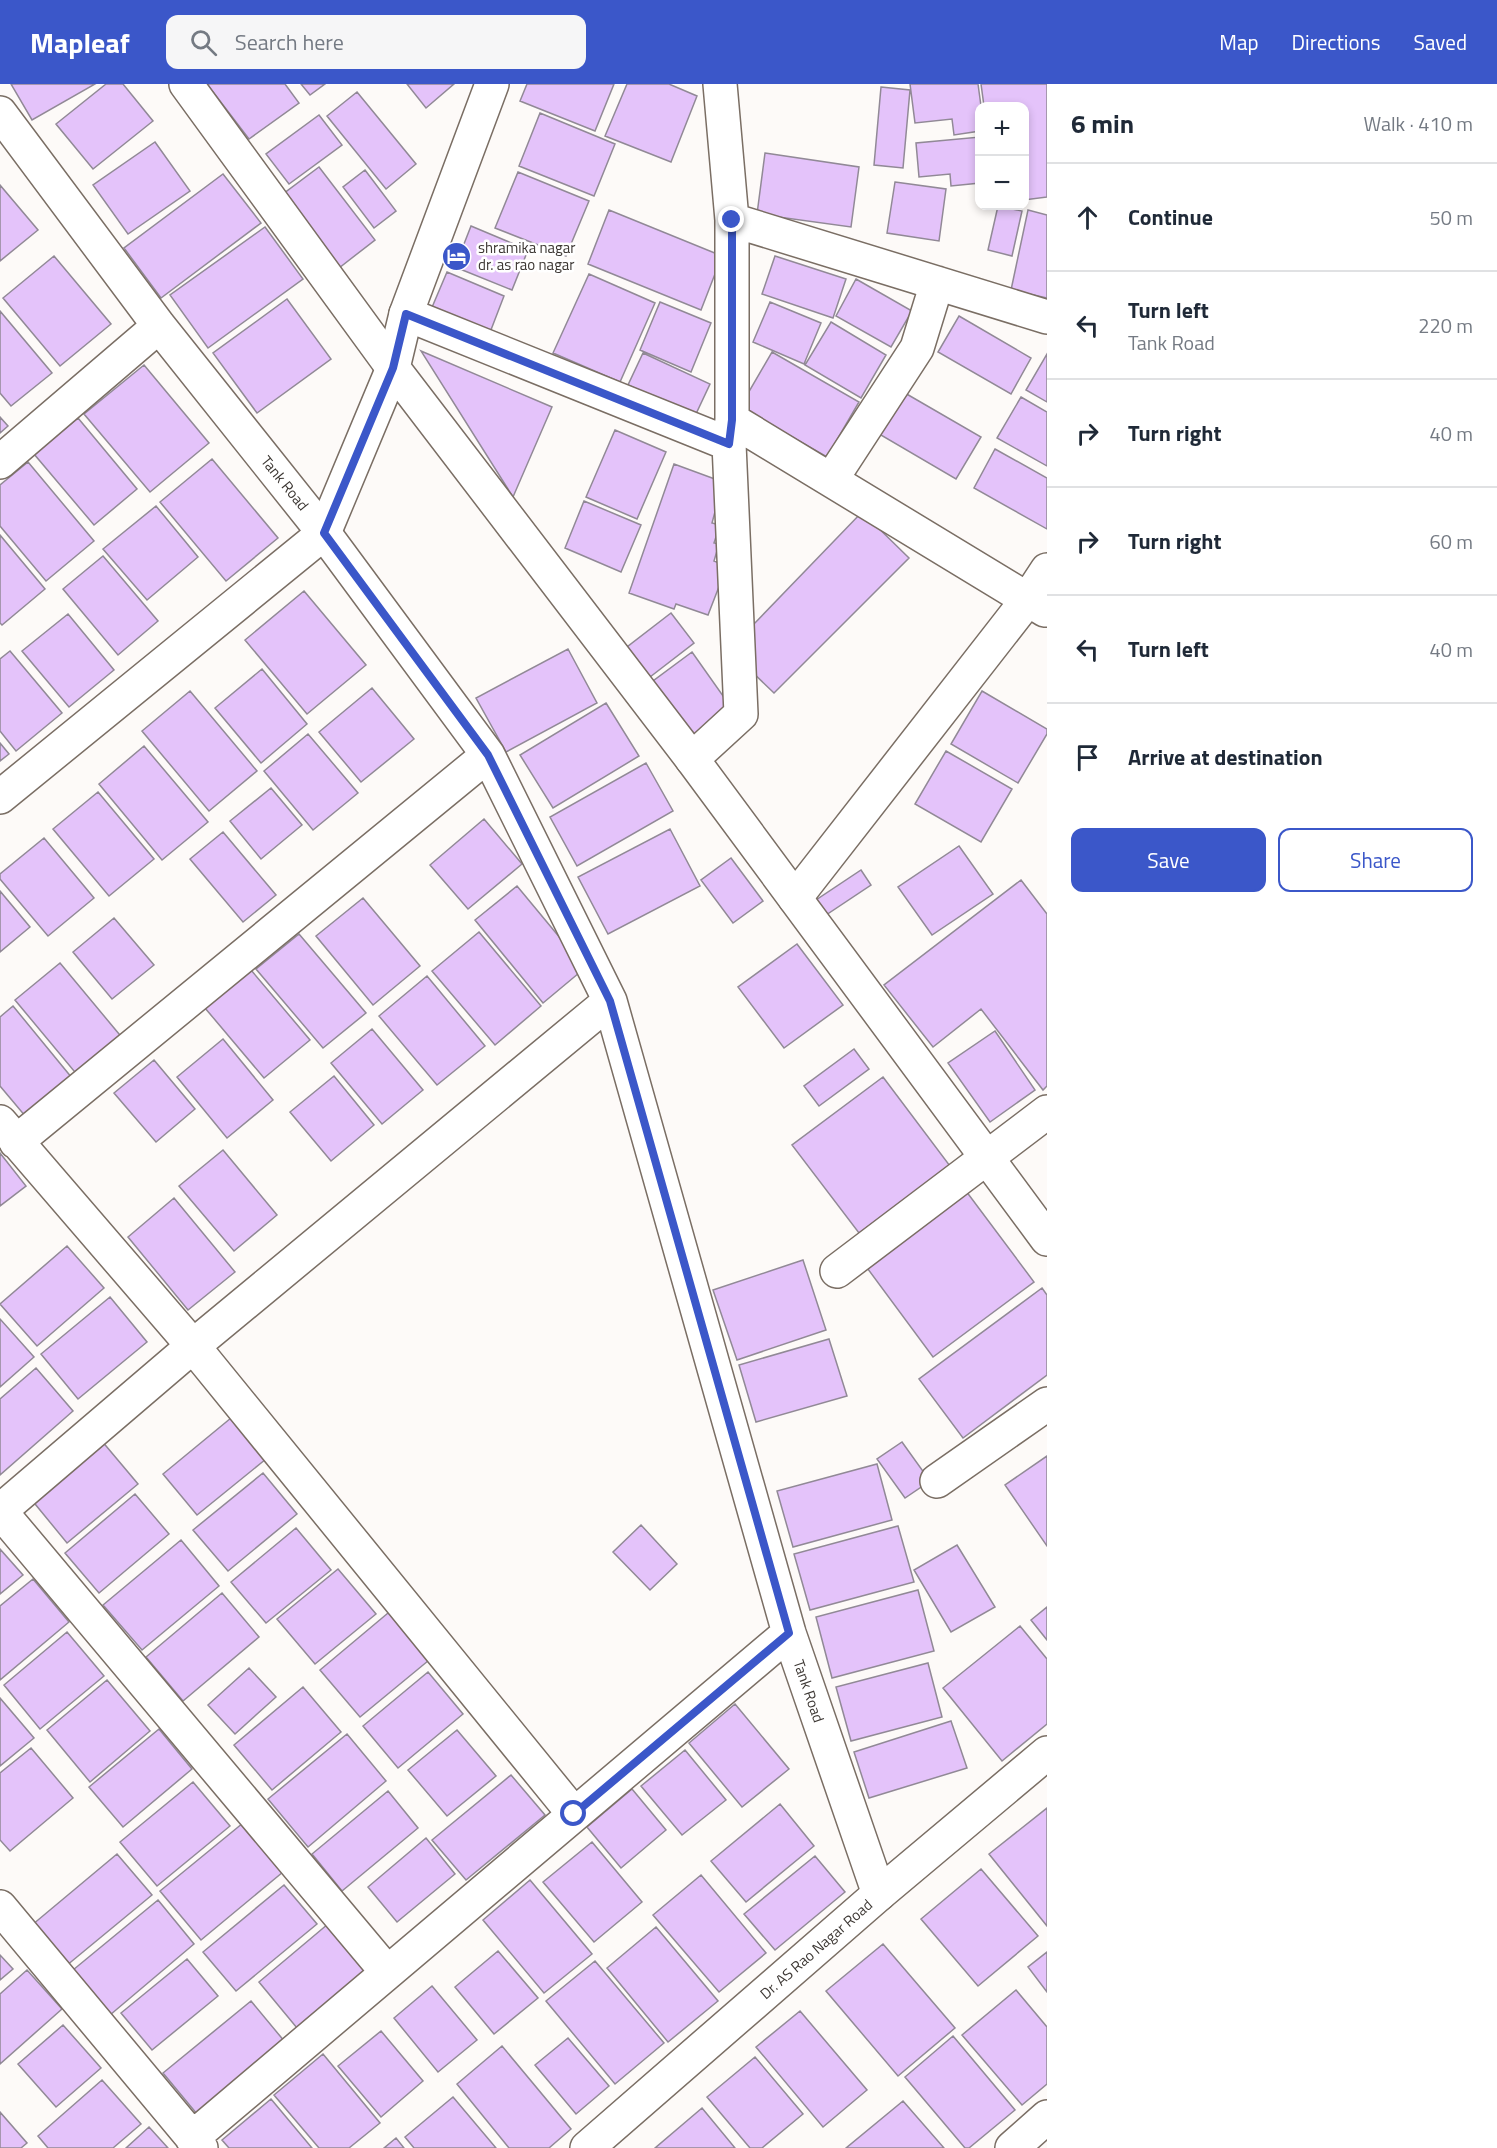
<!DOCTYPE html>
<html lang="en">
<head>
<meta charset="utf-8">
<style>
	:root { --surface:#fff; --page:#f6f6f7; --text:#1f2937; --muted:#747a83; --line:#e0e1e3; --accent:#3b57c9 }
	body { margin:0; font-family:"Titillium Web",sans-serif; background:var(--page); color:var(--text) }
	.controls { position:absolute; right:18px; top:18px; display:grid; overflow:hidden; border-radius:12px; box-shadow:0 3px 9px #0003 }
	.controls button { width:54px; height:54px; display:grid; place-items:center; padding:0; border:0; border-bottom:2px solid var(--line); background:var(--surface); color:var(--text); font:30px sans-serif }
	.stop { position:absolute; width:18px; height:18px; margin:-14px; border:4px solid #3b57c9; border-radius:50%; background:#fff }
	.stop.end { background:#3b57c9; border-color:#fff; box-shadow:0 2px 6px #0008 }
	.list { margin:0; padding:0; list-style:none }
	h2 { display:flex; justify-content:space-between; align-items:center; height:78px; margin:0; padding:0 24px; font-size:26px }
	h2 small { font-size:20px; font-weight:400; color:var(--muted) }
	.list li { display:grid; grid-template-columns:39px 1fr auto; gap:18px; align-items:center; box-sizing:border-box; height:108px; padding:0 24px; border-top:2px solid var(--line) }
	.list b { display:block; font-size:22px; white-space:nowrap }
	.list p { margin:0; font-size:20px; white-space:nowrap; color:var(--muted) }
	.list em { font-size:20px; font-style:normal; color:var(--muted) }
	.actions { display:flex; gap:12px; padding:18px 24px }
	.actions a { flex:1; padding:14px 0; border:2px solid var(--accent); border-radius:12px; text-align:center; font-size:21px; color:var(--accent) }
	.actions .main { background:var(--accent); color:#fff }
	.icon { flex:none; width:33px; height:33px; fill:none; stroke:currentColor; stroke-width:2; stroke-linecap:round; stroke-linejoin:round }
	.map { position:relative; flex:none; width:1047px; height:2064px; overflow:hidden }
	header { display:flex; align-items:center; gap:36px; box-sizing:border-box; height:84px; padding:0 30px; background:var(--accent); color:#fff }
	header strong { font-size:28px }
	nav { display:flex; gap:33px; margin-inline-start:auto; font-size:21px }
	.search { width:420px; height:54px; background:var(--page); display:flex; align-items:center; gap:15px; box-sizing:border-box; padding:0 21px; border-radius:12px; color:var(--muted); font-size:22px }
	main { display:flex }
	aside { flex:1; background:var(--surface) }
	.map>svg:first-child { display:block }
	.building { fill:#e4c3fa; stroke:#918996; stroke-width:1.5 }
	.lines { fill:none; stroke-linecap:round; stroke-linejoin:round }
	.minor-casing { stroke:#7a6e64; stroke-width:36 }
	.tertiary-casing { stroke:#7a6e64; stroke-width:36 }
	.minor { stroke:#fff; stroke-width:33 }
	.tertiary { stroke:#fff; stroke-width:33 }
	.route { stroke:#3b57c9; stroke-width:8 }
	.labels { text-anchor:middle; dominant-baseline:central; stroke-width:5; stroke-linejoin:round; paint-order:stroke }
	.poi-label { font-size:15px; fill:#3d3834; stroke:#fff; text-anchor:start }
	.street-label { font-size:15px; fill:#3d3834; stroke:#fff }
</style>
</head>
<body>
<header>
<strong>Mapleaf</strong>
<div class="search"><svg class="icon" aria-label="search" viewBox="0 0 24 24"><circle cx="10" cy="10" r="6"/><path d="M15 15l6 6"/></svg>Search here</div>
<nav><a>Map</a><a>Directions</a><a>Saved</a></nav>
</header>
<main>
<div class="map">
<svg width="1047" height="2064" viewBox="0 0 1047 2064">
	<rect width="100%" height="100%" fill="#fdfaf8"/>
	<path class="building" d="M11,0h84l-63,36z
		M106,0h17l30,37 -60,48 -37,-45z
		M207,0h78l14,19 -50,36z
		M301,0h24l-15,11z
		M407,0h47l-28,24z
		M527,0h87l-19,47 -75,-30z
		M627,0h42l28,12 -26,66 -66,-26z
		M910,0h68l3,22 -1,25 -26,4 -2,-16 -37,4z
		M981,0h66v113l-23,3v-94h-40z
		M881,3l29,3 -7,78 -29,-3z
		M357,8l59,72 -30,25 -59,-73z
		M540,29l75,31 -21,52 -75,-30z
		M319,31l23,30 -53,39 -23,-30z
		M980,53v46l-29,3 -1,-12 -31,3 -3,-34z
		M155,58l35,49 -62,43 -35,-49z
		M765,69l94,14 -8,60 -94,-13z
		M319,83l56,73 -36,28 -56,-74z
		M365,86l31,41 -22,17 -31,-41z
		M518,88l71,29 -23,55 -71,-28z
		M223,90l38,49 -100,75 -37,-50z
		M895,98l51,7 -7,52 -52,-8z
		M0,101l38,45 -38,31z
		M998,122l24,5 -10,45 -24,-6z
		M609,126l113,46 -21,54 -113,-46z
		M1028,126l19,5v83l-36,-8z
		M471,142l57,24 -16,40 -57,-23z
		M265,143l38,52 -95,69 -38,-53z
		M54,172l57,68 -51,42 -57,-68z
		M775,172l71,23 -13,39 -71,-24z
		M447,188l57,24 -15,39 -59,-23z
		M589,190l66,29 -35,79 -67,-29z
		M856,195l56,32 -21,36 -55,-31z
		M287,215l44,60 -74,54 -44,-60z
		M660,218l51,21 -20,49 -51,-22z
		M770,218l51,21 -17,41 -51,-22z
		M0,227l52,62 -41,33 -11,-13z
		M959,232l72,42 -20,36 -73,-42z
		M831,238l55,33 -25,43 -56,-33z
		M421,267l131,56 -39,90z
		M772,268l87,50 -32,55 -87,-50z
		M643,269l67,31 -15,32 -67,-31z
		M1047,270v48l-21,-12z
		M144,281l65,78 -59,49 -66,-78z
		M898,305l83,48 -25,42 -82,-48z
		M1021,313l26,15v54l-50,-28z
		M0,333l8,9 -8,7z
		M78,334l59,71 -43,36 -60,-71z
		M615,346l51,22 -29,67 -51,-22z
		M995,365l52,29v51l-73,-41z
		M212,375l66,79 -52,43 -66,-79z
		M28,378l66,79 -48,40 -46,-55v-41z
		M674,380l49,18 -11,41 8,2 -6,18 5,1 -5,17 13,5 -19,49 -32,-11 -2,5 -45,-16z
		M584,417l57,24 -20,47 -56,-24z
		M156,422l42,51 -51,43 -44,-51z
		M862,428l47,46 -135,135 -27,-26 5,-41z
		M0,451l45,54 -43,36 -2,-2z
		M103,472l55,65 -40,34 -55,-66z
		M304,507l62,74 -59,49 -62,-74z
		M671,529l23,30 -44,34 -23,-30z
		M68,530l46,56 -45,37 -47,-56z
		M568,565l29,54 -91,49 -30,-54z
		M10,567l52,62 -46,38 -16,-20v-72z
		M692,568l41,58 -40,28 -40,-57z
		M262,585l45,55 -46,39 -46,-55z
		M372,604l42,51 -53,43 -42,-50z
		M190,607l67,80 -48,40 -67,-80z
		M982,607l65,38v5l-29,49 -67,-39z
		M606,619l33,53 -86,52 -33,-53z
		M308,650l50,59 -45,37 -49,-59z
		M0,659l9,11 -9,7z
		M144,662l64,76 -46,38 -63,-76z
		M946,667l66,38 -31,53 -66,-38z
		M646,679l27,48 -96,55 -27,-49z
		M271,704l31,37 -41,34 -31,-38z
		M98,708l56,67 -45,37 -56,-67z
		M484,735l38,45 -54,45 -38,-44z
		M670,745l30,57 -92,48 -30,-57z
		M223,748l53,63 -33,27 -53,-63z
		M44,754l50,60 -46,38 -48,-57v-5z
		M959,762l34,48 -61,41 -34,-48z
		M731,774l32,43 -30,22 -32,-43z
		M861,786l10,15 -48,32 -10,-15z
		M1021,796l26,34v172l-4,4 -62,-81 -48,38 -49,-62z
		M517,802l68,82 -42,35 -68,-83z
		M0,807l30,36 -30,25z
		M363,814l57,68 -47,39 -57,-69z
		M114,834l40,47 -42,34 -39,-47z
		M479,848l62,74 -46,39 -63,-74z
		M299,850l67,79 -43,35 -67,-79z
		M797,860l46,61 -59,43 -46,-61z
		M60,879l64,77 -45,37 -64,-77z
		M251,886l59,70 -46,38 -59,-70z
		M427,892l58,70 -48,39 -58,-69z
		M13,922l59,72 -46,39 -26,-31v-69z
		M372,945l51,61 -41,34 -51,-61z
		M995,947l40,59 -45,32 -42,-59z
		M223,955l50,61 -46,38 -50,-61z
		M854,965l15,20 -50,37 -15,-20z
		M154,976l41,49 -39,33 -42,-49z
		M334,992l40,49 -43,36 -41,-49z
		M883,993l67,89 -91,67 -67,-88z
		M223,1066l54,65 -43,36 -55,-65z
		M0,1069l26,33 -26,20z
		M963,1103l71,95 -101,75 -71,-96z
		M174,1114l61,74 -47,38 -60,-73z
		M67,1162l37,42 -67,58 -37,-42z
		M803,1176l23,70 -89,30 -24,-70z
		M1042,1204l5,7v80l-84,63 -44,-59z
		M110,1213l37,45 -69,57 -37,-45z
		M0,1235l34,38 -34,30z
		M829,1255l18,57 -91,26 -17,-57z
		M36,1284l37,43 -73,64v-76z
		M231,1334l35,41 -69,56 -34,-41z
		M101,1356l37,44 -71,59 -36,-44z
		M902,1358l28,39 -25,17 -28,-39z
		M1047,1372v90l-42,-61z
		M877,1380l15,56 -99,27 -16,-56z
		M263,1389l34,41 -69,57 -35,-41z
		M135,1410l34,40 -70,59 -34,-40z
		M641,1441l36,39 -27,26 -37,-38z
		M898,1442l16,56 -104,28 -16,-56z
		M296,1444l35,42 -65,53 -35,-41z
		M181,1456l38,46 -77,64 -39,-45z
		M957,1461l38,62 -44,25 -37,-62z
		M0,1465l23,26 -23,19z
		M338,1485l38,45 -61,50 -38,-45z
		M33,1495l36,43 -69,58v-74z
		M918,1506l16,61 -102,27 -16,-61z
		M222,1509l37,44 -76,64 -37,-44z
		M1047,1523v33l-16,-20z
		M394,1524l40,48 -74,61 -40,-47z
		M1020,1542l27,33v65l-45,37 -59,-73z
		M67,1548l37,44 -64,53 -36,-44z
		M928,1579l14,54 -91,24 -15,-54z
		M249,1584l27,29 -41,37 -27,-29z
		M428,1588l35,42 -65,54 -35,-42z
		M107,1596l43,51 -60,51 -43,-52z
		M303,1603l38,45 -69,58 -38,-45z
		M0,1614l34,40 -34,28z
		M735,1620l54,65 -47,38 -53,-64z
		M951,1637l16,47 -98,30 -15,-46z
		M159,1645l33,40 -69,58 -34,-40z
		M457,1646l39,46 -49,40 -39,-46z
		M347,1650l39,47 -78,66 -40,-48z
		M31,1664l42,50 -63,53 -10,-11v-67z
		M685,1666l41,50 -44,35 -41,-49z
		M511,1691l34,40 -79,65 -34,-40z
		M193,1698l37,44 -73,60 -37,-44z
		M632,1705l34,41 -45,38 -34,-41z
		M388,1707l30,37 -76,63 -30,-37z
		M780,1720l34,42 -68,56 -35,-41z
		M1047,1724v118l-58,-72z
		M243,1739l40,49 -82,68 -41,-49z
		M426,1754l29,36 -58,48 -29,-35z
		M592,1758l50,60 -48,40 -51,-60z
		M117,1770l35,41 -86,71 -34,-41z
		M815,1772l30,36 -70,58 -31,-36z
		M981,1785l57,67 -60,50 -57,-67z
		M701,1791l65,78 -47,39 -66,-77z
		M530,1796l62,74 -48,39 -61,-73z
		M284,1801l33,39 -81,67 -33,-39z
		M158,1816l36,44 -84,71 -37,-45z
		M328,1840l38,46 -69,58 -38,-46z
		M656,1843l62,74 -50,41 -61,-74z
		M883,1860l72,84 -57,48 -72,-85z
		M498,1867l40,47 -44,36 -39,-47z
		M1047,1868v40l-19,-25z
		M0,1871l13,14 -13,11z
		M187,1875l31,37 -66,54 -31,-37z
		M595,1877l69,82 -49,41 -69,-83z
		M27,1886l35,39 -62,55v-70z
		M432,1902l45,54 -39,32 -44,-54z
		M1016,1906l31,37v57l-25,21 -60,-70z
		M251,1917l34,41 -88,72 -34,-41z
		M800,1927l67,79 -44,37 -67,-80z
		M63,1941l38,43 -45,39 -38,-43z
		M381,1947l42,50 -42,36 -43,-51z
		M953,1952l62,74 -46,38h-4l-60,-71z
		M568,1954l41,48 -33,28 -41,-49z
		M502,1962l69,83 -22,19h-40l-52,-64z
		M323,1970l57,69 -31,25h-30l-45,-53z
		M755,1973l48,57 -41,34h-12l-43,-51z
		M102,1996l39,44 -28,24h-65l-10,-12z
		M453,2013l43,51h-82l-9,-11z
		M271,2015l41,49h-83l-7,-8z
		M903,2017l41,47h-98z
		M702,2024l33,40h-80z
		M0,2028l27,31 -6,5h-21z
		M149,2043l19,21h-42z
		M396,2054l8,10h-20z"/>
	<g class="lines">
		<defs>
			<path id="minor" d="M186,0l207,284
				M0,29l159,213 165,207 164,222 122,246 179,632 90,261
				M732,136l315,97
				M406,230l323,130
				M732,336l313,190
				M0,378l159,-136
				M831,396l86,-132 20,-65
				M692,675l49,-45 -12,-270 3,-24v-200l-12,-136
				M795,814l233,-299 19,-29
				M0,1038l193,224 381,468
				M16,1058l472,-387
				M837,1187l210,-159
				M937,1397l110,-77
				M0,1427l193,-165 417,-345
				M0,1427l387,461
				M0,1823l201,241
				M192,2054l597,-505
				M1012,2064l35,-31"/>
			<path id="tertiary" d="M393,284l299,391 355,480
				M0,713l324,-264 69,-165 13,-54 86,-230
				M587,2064l292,-254 168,-141"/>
		</defs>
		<use href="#minor" class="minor-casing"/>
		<use href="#tertiary" class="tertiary-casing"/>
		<use href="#minor" class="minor"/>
		<use href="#tertiary" class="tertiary"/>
	</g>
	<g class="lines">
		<path class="route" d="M574,1730l215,-181 -179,-632 -122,-246 -164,-222 69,-165 13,-54 323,130 3,-24v-200"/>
	</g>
	<defs>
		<symbol id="hotel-disc" viewBox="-11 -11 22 22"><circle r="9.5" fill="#3b57c9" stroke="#fff"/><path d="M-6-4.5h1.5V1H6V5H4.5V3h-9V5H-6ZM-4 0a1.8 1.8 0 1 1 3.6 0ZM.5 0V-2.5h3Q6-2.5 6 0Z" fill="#fff"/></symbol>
	</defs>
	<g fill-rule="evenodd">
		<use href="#hotel-disc" x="440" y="156" width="33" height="33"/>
	</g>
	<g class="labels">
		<g class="poi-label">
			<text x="478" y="163">shramika nagar<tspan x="478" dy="17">dr. as rao nagar</tspan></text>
		</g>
		<g class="street-label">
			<text transform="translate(285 399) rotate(51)">Tank Road</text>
			<text transform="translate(809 1607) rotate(71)">Tank Road</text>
			<text transform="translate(816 1865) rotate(-41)">Dr. AS Rao Nagar Road</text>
		</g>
	</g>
</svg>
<div class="controls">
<button>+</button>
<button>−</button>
</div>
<div class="stop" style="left:574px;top:1730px"></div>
<div class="stop end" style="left:732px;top:136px"></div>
</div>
<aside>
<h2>6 min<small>Walk · 410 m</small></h2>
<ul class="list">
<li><svg class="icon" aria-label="ahead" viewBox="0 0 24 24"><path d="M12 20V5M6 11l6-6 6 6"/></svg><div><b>Continue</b></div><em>50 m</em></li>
<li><svg class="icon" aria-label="left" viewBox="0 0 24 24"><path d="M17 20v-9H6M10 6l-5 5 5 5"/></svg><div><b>Turn left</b><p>Tank Road</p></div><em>220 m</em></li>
<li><svg class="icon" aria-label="right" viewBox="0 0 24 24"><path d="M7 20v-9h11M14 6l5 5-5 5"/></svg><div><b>Turn right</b></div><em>40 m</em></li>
<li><svg class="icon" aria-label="right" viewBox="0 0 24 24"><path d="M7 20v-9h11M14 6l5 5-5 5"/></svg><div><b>Turn right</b></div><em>60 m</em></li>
<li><svg class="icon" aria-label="left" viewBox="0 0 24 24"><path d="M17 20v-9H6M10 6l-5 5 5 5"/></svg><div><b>Turn left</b></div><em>40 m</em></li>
<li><svg class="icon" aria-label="arrive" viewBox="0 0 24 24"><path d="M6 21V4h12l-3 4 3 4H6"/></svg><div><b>Arrive at destination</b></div></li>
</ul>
<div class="actions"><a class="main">Save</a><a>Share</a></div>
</aside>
</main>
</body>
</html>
